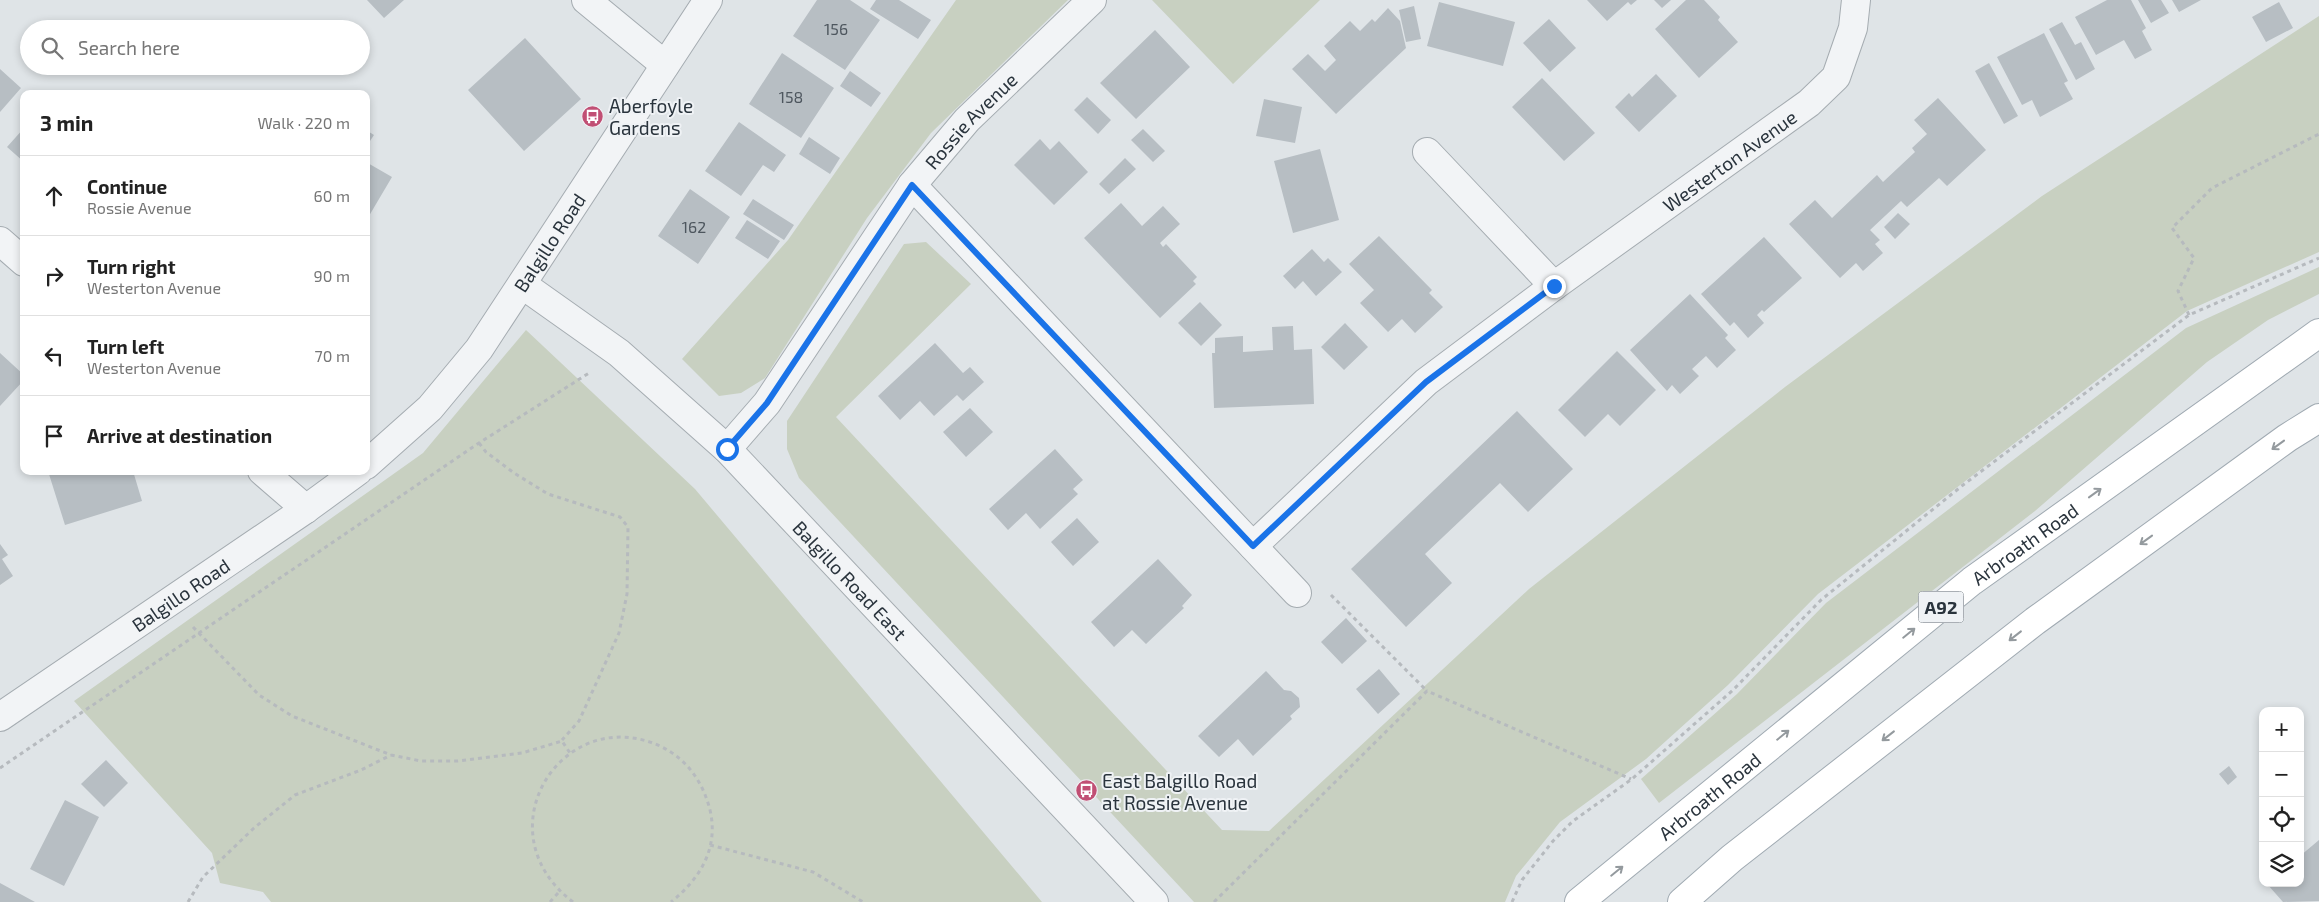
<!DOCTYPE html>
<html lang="en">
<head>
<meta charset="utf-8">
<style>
	:root { --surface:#fff; --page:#f2f2f2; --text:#222; --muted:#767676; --line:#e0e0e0 }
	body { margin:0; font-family:"Exo 2",sans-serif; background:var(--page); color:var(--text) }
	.controls { position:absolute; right:15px; bottom:15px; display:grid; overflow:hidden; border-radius:10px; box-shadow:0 2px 8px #0003 }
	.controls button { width:45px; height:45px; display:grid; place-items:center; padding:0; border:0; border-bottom:1px solid var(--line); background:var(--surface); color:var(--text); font:25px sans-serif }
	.stop { position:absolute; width:15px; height:15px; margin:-11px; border:4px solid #1a73e8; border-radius:50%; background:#fff }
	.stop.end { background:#1a73e8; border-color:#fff; box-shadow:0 1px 5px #0008 }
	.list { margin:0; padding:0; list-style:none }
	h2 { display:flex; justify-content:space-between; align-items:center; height:65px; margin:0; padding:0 20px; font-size:21px }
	h2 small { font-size:16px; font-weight:400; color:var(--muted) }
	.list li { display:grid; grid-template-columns:32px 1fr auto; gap:15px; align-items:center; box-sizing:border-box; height:80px; padding:0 20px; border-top:1px solid var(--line) }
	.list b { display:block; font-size:19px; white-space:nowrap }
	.list p { margin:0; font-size:16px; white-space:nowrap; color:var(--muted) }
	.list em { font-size:16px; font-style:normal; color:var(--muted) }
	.icon { flex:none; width:28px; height:28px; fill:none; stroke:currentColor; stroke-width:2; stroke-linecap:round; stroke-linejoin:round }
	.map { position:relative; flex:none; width:2319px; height:902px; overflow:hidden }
	.search { position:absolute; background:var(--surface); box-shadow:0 2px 8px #0003; left:20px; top:20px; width:350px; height:55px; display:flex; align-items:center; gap:12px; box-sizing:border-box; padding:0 18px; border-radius:28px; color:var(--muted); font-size:19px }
	.panel { position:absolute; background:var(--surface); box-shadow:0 2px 8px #0003; left:20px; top:90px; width:350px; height:385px; border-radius:10px }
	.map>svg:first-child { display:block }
	.green { fill:#c8d0c1 }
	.building { fill:#b7bec3 }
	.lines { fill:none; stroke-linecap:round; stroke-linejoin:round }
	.minor-casing { stroke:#a5acb1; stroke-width:30 }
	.tertiary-casing { stroke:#a5acb1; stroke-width:30 }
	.primary-casing { stroke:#a0aab2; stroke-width:30 }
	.path { stroke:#b6babe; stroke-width:3; stroke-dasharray:4 4; stroke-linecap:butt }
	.minor { stroke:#f2f4f6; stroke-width:28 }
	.tertiary { stroke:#f2f4f6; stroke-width:28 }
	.primary { stroke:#fff; stroke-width:28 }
	.oneway { stroke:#949a9e }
	.route { stroke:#1a73e8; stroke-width:6 }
	.labels { text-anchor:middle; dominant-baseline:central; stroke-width:4; stroke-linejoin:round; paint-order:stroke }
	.number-label { font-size:16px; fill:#4d565e }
	.shield { fill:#eff2f5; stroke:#656d74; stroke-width:1 }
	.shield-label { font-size:18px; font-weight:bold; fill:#2a343d }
	.poi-label { font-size:19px; fill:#2a343d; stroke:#eff2f5; text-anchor:start }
	.street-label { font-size:19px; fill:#2a343d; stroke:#eff2f5 }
</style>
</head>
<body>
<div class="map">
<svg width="2319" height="902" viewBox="0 0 2319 902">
	<rect width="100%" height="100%" fill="#dfe4e7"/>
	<path class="green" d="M956,0h112l-137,133 -64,85 -102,160 -24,15 -22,3 -37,-37 106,-119z
		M1152,0h168l-87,84z
		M2319,16v236l-132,59 -369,283 -90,91 -82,74 -86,63 -44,54 -11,26h-311l-395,-424 -12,-29v-28l117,-177 22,-2 45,42 -135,133 386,413 47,1 260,-242 256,-202 257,-191z
		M2319,267v27l-51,26 -61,42 -172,149 -376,292 -18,-24 96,-85 89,-91 360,-275z
		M526,330l169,159 347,413h-771l-8,-10 -43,-9 -8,-30 -138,-152 349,-248z"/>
	<path class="building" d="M367,0h37l-20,18z
		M817,0h33l30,20 -35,50 -52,-34z
		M876,0h23l32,20 -13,19 -48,-30z
		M1587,0h50l-6,5 -3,-3 -21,19z
		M1654,0h17l-9,8z
		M1686,0h18l16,17 -2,3 20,22 -39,36 -44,-49z
		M2107,0h24l15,28 -4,3 10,19 -17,9 -11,-19 -28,15 -21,-38z
		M2138,0h23l8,13 -18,10z
		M2172,0h29l-22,12z
		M1439,2l76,20 -12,44 -76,-20z
		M2279,2l14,26 -27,14 -14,-25z
		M1414,6l7,33 -15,3 -7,-32z
		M1388,8l12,13 6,27 -70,66 -44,-45 16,-15 17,17 11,-11 -12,-14 26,-25 10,10 12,-12 3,3z
		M1549,19l27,29 -26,24 -27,-29z
		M2062,22l13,23 6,-3 14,27 -19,11 -27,-51z
		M1155,30l35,37 -54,52 -36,-36z
		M2044,33l24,48 -4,2 9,16 -33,18 -8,-17 -10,5 -25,-48z
		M525,38l56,61 -57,52 -56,-61z
		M782,53l52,35 -33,50 -52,-34z
		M1989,63l29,53 -14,8 -29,-53z
		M0,69l21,19 -21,24z
		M850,71l31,22 -10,14 -31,-21z
		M1656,74l21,22 -38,36 -24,-25 14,-14 3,4z
		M1542,78l53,55 -31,28 -52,-54z
		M1087,97l24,23 -13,14 -24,-24z
		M1938,98l48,52 -39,36 -8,-8 -32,29 -6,-6 -31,29 10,10 -5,4 8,9 -20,18 -7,-8 -16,15 -51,-54 26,-24 17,18 45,-43 6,7 32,-30 -3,-4 15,-14 -13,-14z
		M1264,99l38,8 -7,36 -39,-7z
		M739,122l47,33 -12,17 -11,-7 -22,31 -36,-25z
		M24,128v34l-17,-15z
		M1143,129l22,22 -12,11 -22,-22z
		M366,130l8,5 -8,12z
		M809,137l31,21 -10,16 -31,-20z
		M1040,139l10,11 9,-9 29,31 -34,33 -40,-40z
		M1320,149l19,71 -46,13 -19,-72z
		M1125,158l11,11 -27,25 -10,-10z
		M366,162l26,15 -26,44z
		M690,189l40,28 -32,47 -40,-28z
		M753,199l41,26 -10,15 -41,-26z
		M1121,203l21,23 21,-20 17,18 -20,19 3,4 3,-3 31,33 -4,4 3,3 -36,34 -76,-80z
		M1898,213l12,11 -15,15 -11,-12z
		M747,220l33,21 -12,18 -33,-21z
		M1379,236l53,54 -3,3 14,14 -28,26 -13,-14 -14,13 -28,-29 14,-13 -25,-26z
		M1764,237l38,41 -38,34 -2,-2 -5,5 7,8 -16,15 -14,-16 -4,4 -29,-32z
		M1312,249l12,13 4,-4 14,14 -26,24 -13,-15 -8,8 -12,-13z
		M1690,294l38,41 -3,3 11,12 -19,18 -11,-12 -14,13 7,7 -19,18 -8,-9 -5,6 -37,-41z
		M1200,302l22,23 -21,21 -23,-23z
		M1345,323l23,24 -24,23 -23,-23z
		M1293,326l1,24 18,-1 2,55 -100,4 -2,-55h3v-15l28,-2v16l30,-2 -1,-23z
		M935,343l28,30 7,-6 14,15 -21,19 -6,-6 -23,21 -14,-15 -20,19 -22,-24z
		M1617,351l39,39 -36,36 -12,-12 -23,23 -27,-27z
		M0,353l24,22v5l-24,26z
		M970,408l23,24 -27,25 -23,-25z
		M1517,411l56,58 -45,43 -28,-29 -38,36 -37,35 27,29 -46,44 -55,-58z
		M1055,449l28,31 -10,9 5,5 -38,35 -14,-16 -18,17 -19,-21z
		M48,471h85l9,30 -77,24z
		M1077,518l22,24 -26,24 -22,-24z
		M0,544l8,11 -6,4 11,17 -13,9z
		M1158,559l34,36 -10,11 2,2 -38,36 -14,-14 -18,17 -23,-25z
		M1346,618l21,23 -25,23 -21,-22z
		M1379,669l21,25 -22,20 -22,-25z
		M1266,671l18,19 7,1 8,7 1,9 -10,9 2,3 -39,37 -15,-17 -19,18 -21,-21z
		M106,760l22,23 -24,24 -23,-23z
		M2229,766l8,11 -9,8 -9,-11z
		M65,800l34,17 -35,69 -34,-17z
		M2319,840v61l-36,1 -15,-17 32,-2v-27z
		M0,883l35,19h-35z"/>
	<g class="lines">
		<defs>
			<g id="minor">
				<path d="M586,0l79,65"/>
				<path d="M1427,152l127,134"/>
				<path d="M912,185l385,408"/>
				<path d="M0,241l24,21"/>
				<path id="s1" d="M523,285l96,68 108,96 427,453"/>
				<path id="s2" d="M727,449l40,-46 145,-218 55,-65 125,-120"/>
				<path d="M262,471l44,38"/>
				<path id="s3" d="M1253,546l173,-164 128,-96 255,-183 27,-26 17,-49 3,-28"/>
			</g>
			<g id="tertiary">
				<path id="s4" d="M366,465l64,-57 49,-59 229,-349"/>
				<path id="s5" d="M0,717l306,-208 52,-38"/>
			</g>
			<g id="primary">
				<path id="s6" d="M1579,902l393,-321 347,-248"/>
				<path d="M1682,902l50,-44 303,-237 252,-183 32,-20"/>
			</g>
		</defs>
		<use href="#minor" class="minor-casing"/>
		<use href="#tertiary" class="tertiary-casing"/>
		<use href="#primary" class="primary-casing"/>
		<path class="path" d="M2189,315l-11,-24 16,-33 -22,-30 40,-40 107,-54
			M479,443l7,9 28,21 34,21 72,23 8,10 -1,67 -8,39 -40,88 -17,19
			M1331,595l96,96
			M193,627l66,68 33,21 99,39 30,6h37l64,-8 40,-12 8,12
			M0,768l479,-325 110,-70
			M710,845l103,27 50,30
			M188,902l15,-25 51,-49 41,-33 66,-25 30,-15
			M550,902l9,-10
			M573,902c-93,-71 -10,-200 87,-156 27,13 43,36 50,64 9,38 -10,69 -39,92
			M1214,902l213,-211 204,88
			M1512,902l10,-22 31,-39 20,-20 59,-42 101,-89 88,-90 142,-115 226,-170 130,-57"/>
		<use href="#minor" class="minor"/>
		<use href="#tertiary" class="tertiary"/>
		<use href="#primary" class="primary"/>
	</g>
	<defs><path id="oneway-shaft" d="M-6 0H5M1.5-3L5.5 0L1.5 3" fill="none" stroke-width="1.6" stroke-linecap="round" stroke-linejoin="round" transform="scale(1.25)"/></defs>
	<g class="oneway">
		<use href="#oneway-shaft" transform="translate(2278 445) rotate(144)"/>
		<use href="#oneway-shaft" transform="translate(2095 493) rotate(-36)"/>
		<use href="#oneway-shaft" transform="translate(2146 540) rotate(144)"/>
		<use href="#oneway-shaft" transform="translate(1909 633) rotate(-39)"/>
		<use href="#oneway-shaft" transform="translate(2015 636) rotate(142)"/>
		<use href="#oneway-shaft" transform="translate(1783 735) rotate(-39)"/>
		<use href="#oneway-shaft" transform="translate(1888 736) rotate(142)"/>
		<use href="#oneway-shaft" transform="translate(1617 871) rotate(-39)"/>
	</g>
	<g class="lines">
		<path class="route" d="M727,449l40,-46 145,-218 341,361 173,-164 128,-96"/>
	</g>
	<defs>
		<symbol id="bus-disc" viewBox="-11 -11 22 22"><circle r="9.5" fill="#c14f74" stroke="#eff2f5"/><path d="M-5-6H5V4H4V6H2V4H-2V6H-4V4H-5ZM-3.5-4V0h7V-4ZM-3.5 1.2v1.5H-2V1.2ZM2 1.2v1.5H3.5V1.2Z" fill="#fff"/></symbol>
	</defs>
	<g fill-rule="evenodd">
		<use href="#bus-disc" x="580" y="104" width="25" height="25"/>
		<use href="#bus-disc" x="1074" y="778" width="25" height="25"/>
	</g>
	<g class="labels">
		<g class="number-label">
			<text x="836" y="28">156</text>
			<text x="791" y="96">158</text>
			<text x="694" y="226">162</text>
		</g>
		<rect class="shield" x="1918.5" y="591.5" width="45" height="31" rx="4"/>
		<g class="shield-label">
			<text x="1941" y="607">A92</text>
		</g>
		<g class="poi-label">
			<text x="609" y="105">Aberfoyle<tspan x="609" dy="22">Gardens</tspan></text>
			<text x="1102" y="780">East Balgillo Road<tspan x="1102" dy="22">at Rossie Avenue</tspan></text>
		</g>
		<g class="street-label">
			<text stroke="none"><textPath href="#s2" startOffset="410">Rossie Avenue</textPath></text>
			<text stroke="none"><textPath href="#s3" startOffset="614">Westerton Avenue</textPath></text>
			<text stroke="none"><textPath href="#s4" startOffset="290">Balgillo Road</textPath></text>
			<text stroke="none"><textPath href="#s6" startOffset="572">Arbroath Road</textPath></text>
			<text stroke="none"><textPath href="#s1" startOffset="442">Balgillo Road East</textPath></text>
			<text stroke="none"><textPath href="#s5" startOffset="218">Balgillo Road</textPath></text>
			<text stroke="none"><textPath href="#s6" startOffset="168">Arbroath Road</textPath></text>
		</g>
	</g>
</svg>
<div class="controls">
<button>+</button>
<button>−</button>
<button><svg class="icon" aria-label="locate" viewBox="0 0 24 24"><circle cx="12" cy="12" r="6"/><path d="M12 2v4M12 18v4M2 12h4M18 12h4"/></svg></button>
<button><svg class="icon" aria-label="layers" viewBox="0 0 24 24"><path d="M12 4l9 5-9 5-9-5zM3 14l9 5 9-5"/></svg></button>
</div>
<div class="stop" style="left:727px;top:449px"></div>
<div class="stop end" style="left:1554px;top:286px"></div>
<div class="search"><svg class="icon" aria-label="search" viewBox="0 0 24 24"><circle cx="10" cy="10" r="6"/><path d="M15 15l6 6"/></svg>Search here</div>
<section class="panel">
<h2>3 min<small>Walk · 220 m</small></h2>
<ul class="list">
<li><svg class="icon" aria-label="ahead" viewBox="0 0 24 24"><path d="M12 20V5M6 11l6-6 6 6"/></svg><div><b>Continue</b><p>Rossie Avenue</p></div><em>60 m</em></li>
<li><svg class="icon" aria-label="right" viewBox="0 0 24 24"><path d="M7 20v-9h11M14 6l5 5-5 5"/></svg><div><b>Turn right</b><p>Westerton Avenue</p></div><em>90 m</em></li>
<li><svg class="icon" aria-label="left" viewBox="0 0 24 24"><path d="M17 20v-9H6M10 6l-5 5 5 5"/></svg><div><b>Turn left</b><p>Westerton Avenue</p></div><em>70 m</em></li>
<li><svg class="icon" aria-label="arrive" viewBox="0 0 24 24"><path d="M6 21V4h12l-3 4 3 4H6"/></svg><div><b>Arrive at destination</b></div></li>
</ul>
</section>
</div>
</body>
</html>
